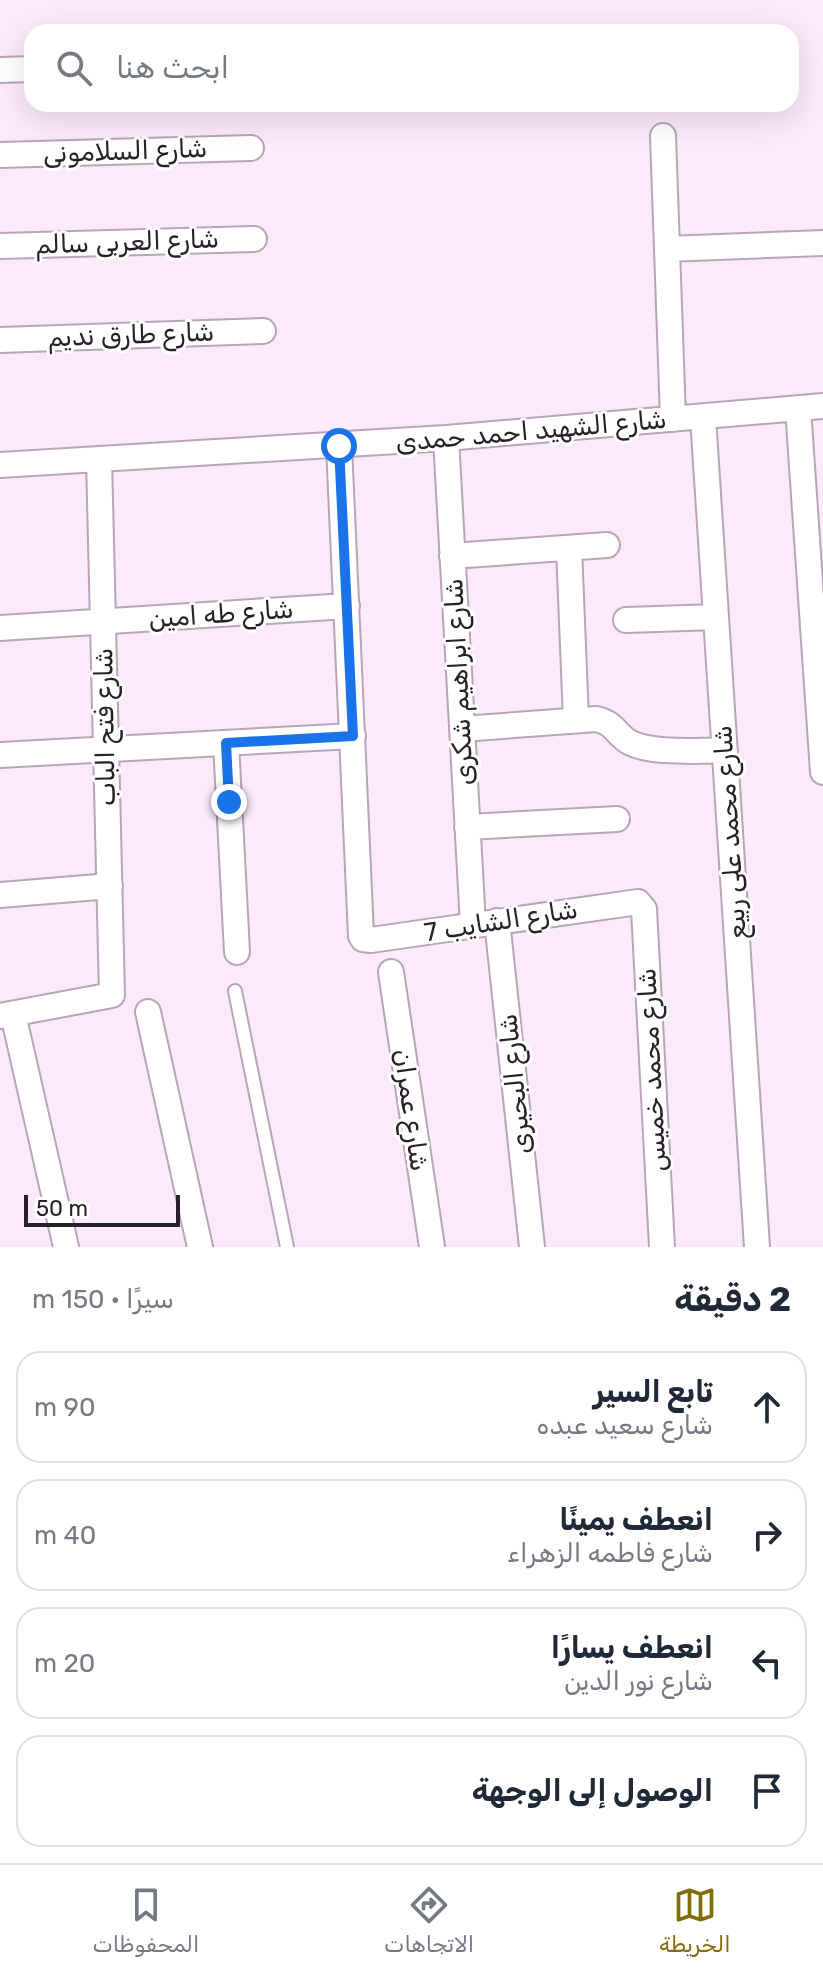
<!DOCTYPE html>
<html lang="ar">
<head>
<meta charset="utf-8">
<style>
	:root { --surface:#fff; --page:#f2f2f3; --text:#1f2937; --muted:#747a83; --line:#e0e1e3; --accent:#836b05 }
	body { margin:0; font-family:Rubik,Cairo,sans-serif; background:var(--page); color:var(--text); direction:rtl }
	.scale { position:absolute; left:24px; bottom:20px; width:156px; box-sizing:border-box; padding-left:8px; border:4px solid #282028; border-top:0; font-size:22px; line-height:28px; white-space:nowrap; color:#282028; -webkit-text-stroke:6px #fff; paint-order:stroke }
	.stop { position:absolute; width:24px; height:24px; margin:-18px; border:6px solid #1a73e8; border-radius:50%; background:#fff }
	.stop.end { background:#1a73e8; border-color:#fff; box-shadow:0 2px 8px #0008 }
	.list { margin:0; padding:0; list-style:none }
	h2 { display:flex; justify-content:space-between; align-items:center; height:104px; margin:0; padding:0 32px; font-size:34px }
	h2 small { font-size:26px; font-weight:400; color:var(--muted) }
	.list li { display:grid; grid-template-columns:52px 1fr auto; gap:24px; align-items:center; box-sizing:border-box; height:112px; margin:0 16px 16px; padding:0 16px; border:2px solid var(--line); border-radius:24px }
	.list b { display:block; font-size:30px; white-space:nowrap }
	.list p { margin:0; font-size:26px; white-space:nowrap; color:var(--muted) }
	.list em { font-size:26px; font-style:normal; color:var(--muted) }
	.icon { flex:none; width:44px; height:44px; fill:none; stroke:currentColor; stroke-width:2; stroke-linecap:round; stroke-linejoin:round }
	.map { position:relative; flex:none; width:823px; height:1247px; overflow:hidden; direction:ltr }
	.search { position:absolute; background:var(--surface); box-shadow:0 8px 32px #0002; left:24px; right:24px; top:24px; height:88px; display:flex; align-items:center; gap:20px; box-sizing:border-box; padding:0 28px; border-radius:24px; color:var(--muted); font-size:30px }
	.sheet { height:616px; background:var(--surface) }
	nav { display:flex; justify-content:space-around; align-items:center; box-sizing:border-box; height:112px; border-top:2px solid var(--line); background:var(--surface); font-size:22px; color:var(--muted) }
	nav a { display:grid; justify-items:center; gap:4px }
	nav .on { color:var(--accent) }
	.map>svg:first-child { display:block }
	.lines { fill:none; stroke-linecap:round; stroke-linejoin:round }
	.service-casing { stroke:#b9a4b8; stroke-width:16 }
	.minor-casing { stroke:#b9a4b8; stroke-width:28 }
	.service { stroke:#fff; stroke-width:12 }
	.minor { stroke:#fff; stroke-width:24 }
	.route { stroke:#1a73e8; stroke-width:10 }
	.labels { text-anchor:middle; dominant-baseline:central; stroke-width:6; stroke-linejoin:round; paint-order:stroke }
	.street-label { font-size:26px; fill:#282028; stroke:#fff }
</style>
</head>
<body>
<div class="map">
<svg width="823" height="1247" viewBox="0 0 823 1247">
	<rect width="100%" height="100%" fill="#fceafc"/>
	<g class="lines">
		<defs>
			<path id="service" d="M235,991l52,256"/>
			<path id="minor" d="M0,70l32,-1
				M663,136l10,283
				M0,155l251,-7
				M0,246l254,-7
				M667,249l156,-6
				M0,340l263,-9
				M798,408l25,364
				M703,417l54,830
				M446,438l27,487
				M339,446l22,490 2,3 8,1 267,-38 6,7 18,338
				M0,465l446,-27 377,-32
				M569,548l7,172
				M452,556l155,-11
				M626,620l90,-3
				M0,628l347,-22
				M462,729l134,-10c20,4 20,17 35,24 22,11 69,7 94,8
				M226,743l11,209
				M0,755l353,-19
				M467,827l150,-8
				M0,895l110,-9
				M497,921l35,326
				M391,972l41,275
				M148,1012l52,235
				M13,1014l53,233
				M0,1016l112,-21 -13,-536"/>
		</defs>
		<use href="#service" class="service-casing"/>
		<use href="#minor" class="minor-casing"/>
		<use href="#service" class="service"/>
		<use href="#minor" class="minor"/>
	</g>
	<g class="lines">
		<path class="route" d="M229,802l-3,-59 127,-7 -14,-290"/>
	</g>
	<g class="labels">
		<g class="street-label">
			<text transform="translate(125 151) rotate(-2)">شارع السلامونى</text>
			<text transform="translate(127 242) rotate(-2)">شارع العربى سالم</text>
			<text transform="translate(131 335) rotate(-2)">شارع طارق نديم</text>
			<text transform="translate(531 431) rotate(-5)">شارع الشهيد احمد حمدى</text>
			<text transform="translate(221 614) rotate(-4)">شارع طه امين</text>
			<text transform="translate(459 682) rotate(-93)">شارع ابراهيم شكرى</text>
			<text transform="translate(105 727) rotate(-91)">شارع فتح الباب</text>
			<text transform="translate(730 832) rotate(-94)">شارع محمد على ربيع</text>
			<text transform="translate(501 921) rotate(-9)">شارع الشايب 7</text>
			<text transform="translate(652 1070) rotate(-93)">شارع محمد خميس</text>
			<text transform="translate(515 1084) rotate(-96)">شارع البحيرى</text>
			<text transform="translate(411 1110) rotate(82)">شارع عمران</text>
		</g>
	</g>
</svg>
<div class="scale">50 m</div>
<div class="stop" style="left:339px;top:446px"></div>
<div class="stop end" style="left:229px;top:802px"></div>
<div class="search"><svg class="icon" aria-label="search" viewBox="0 0 24 24"><circle cx="10" cy="10" r="6"/><path d="M15 15l6 6"/></svg>ابحث هنا</div>
</div>
<section class="sheet">
<h2>2 دقيقة<small>سيرًا · 150 m</small></h2>
<ul class="list">
<li><svg class="icon" aria-label="ahead" viewBox="0 0 24 24"><path d="M12 20V5M6 11l6-6 6 6"/></svg><div><b>تابع السير</b><p>شارع سعيد عبده</p></div><em>90 m</em></li>
<li><svg class="icon" aria-label="right" viewBox="0 0 24 24"><path d="M7 20v-9h11M14 6l5 5-5 5"/></svg><div><b>انعطف يمينًا</b><p>شارع فاطمه الزهراء</p></div><em>40 m</em></li>
<li><svg class="icon" aria-label="left" viewBox="0 0 24 24"><path d="M17 20v-9H6M10 6l-5 5 5 5"/></svg><div><b>انعطف يسارًا</b><p>شارع نور الدين</p></div><em>20 m</em></li>
<li><svg class="icon" aria-label="arrive" viewBox="0 0 24 24"><path d="M6 21V4h12l-3 4 3 4H6"/></svg><div><b>الوصول إلى الوجهة</b></div></li>
</ul>
</section>
<nav>
<a class="on"><svg class="icon" aria-label="map" viewBox="0 0 24 24"><path d="M3 6l6-2 6 2 6-2v14l-6 2-6-2-6 2zM9 4v14M15 6v14"/></svg>الخريطة</a>
<a><svg class="icon" aria-label="directions" viewBox="0 0 24 24"><path d="M12 3l9 9-9 9-9-9zM9 14v-3h6M13 9l2 2-2 2"/></svg>الاتجاهات</a>
<a><svg class="icon" aria-label="saved" viewBox="0 0 24 24"><path d="M7 4h10v16l-5-4-5 4z"/></svg>المحفوظات</a>
</nav>
</body>
</html>
